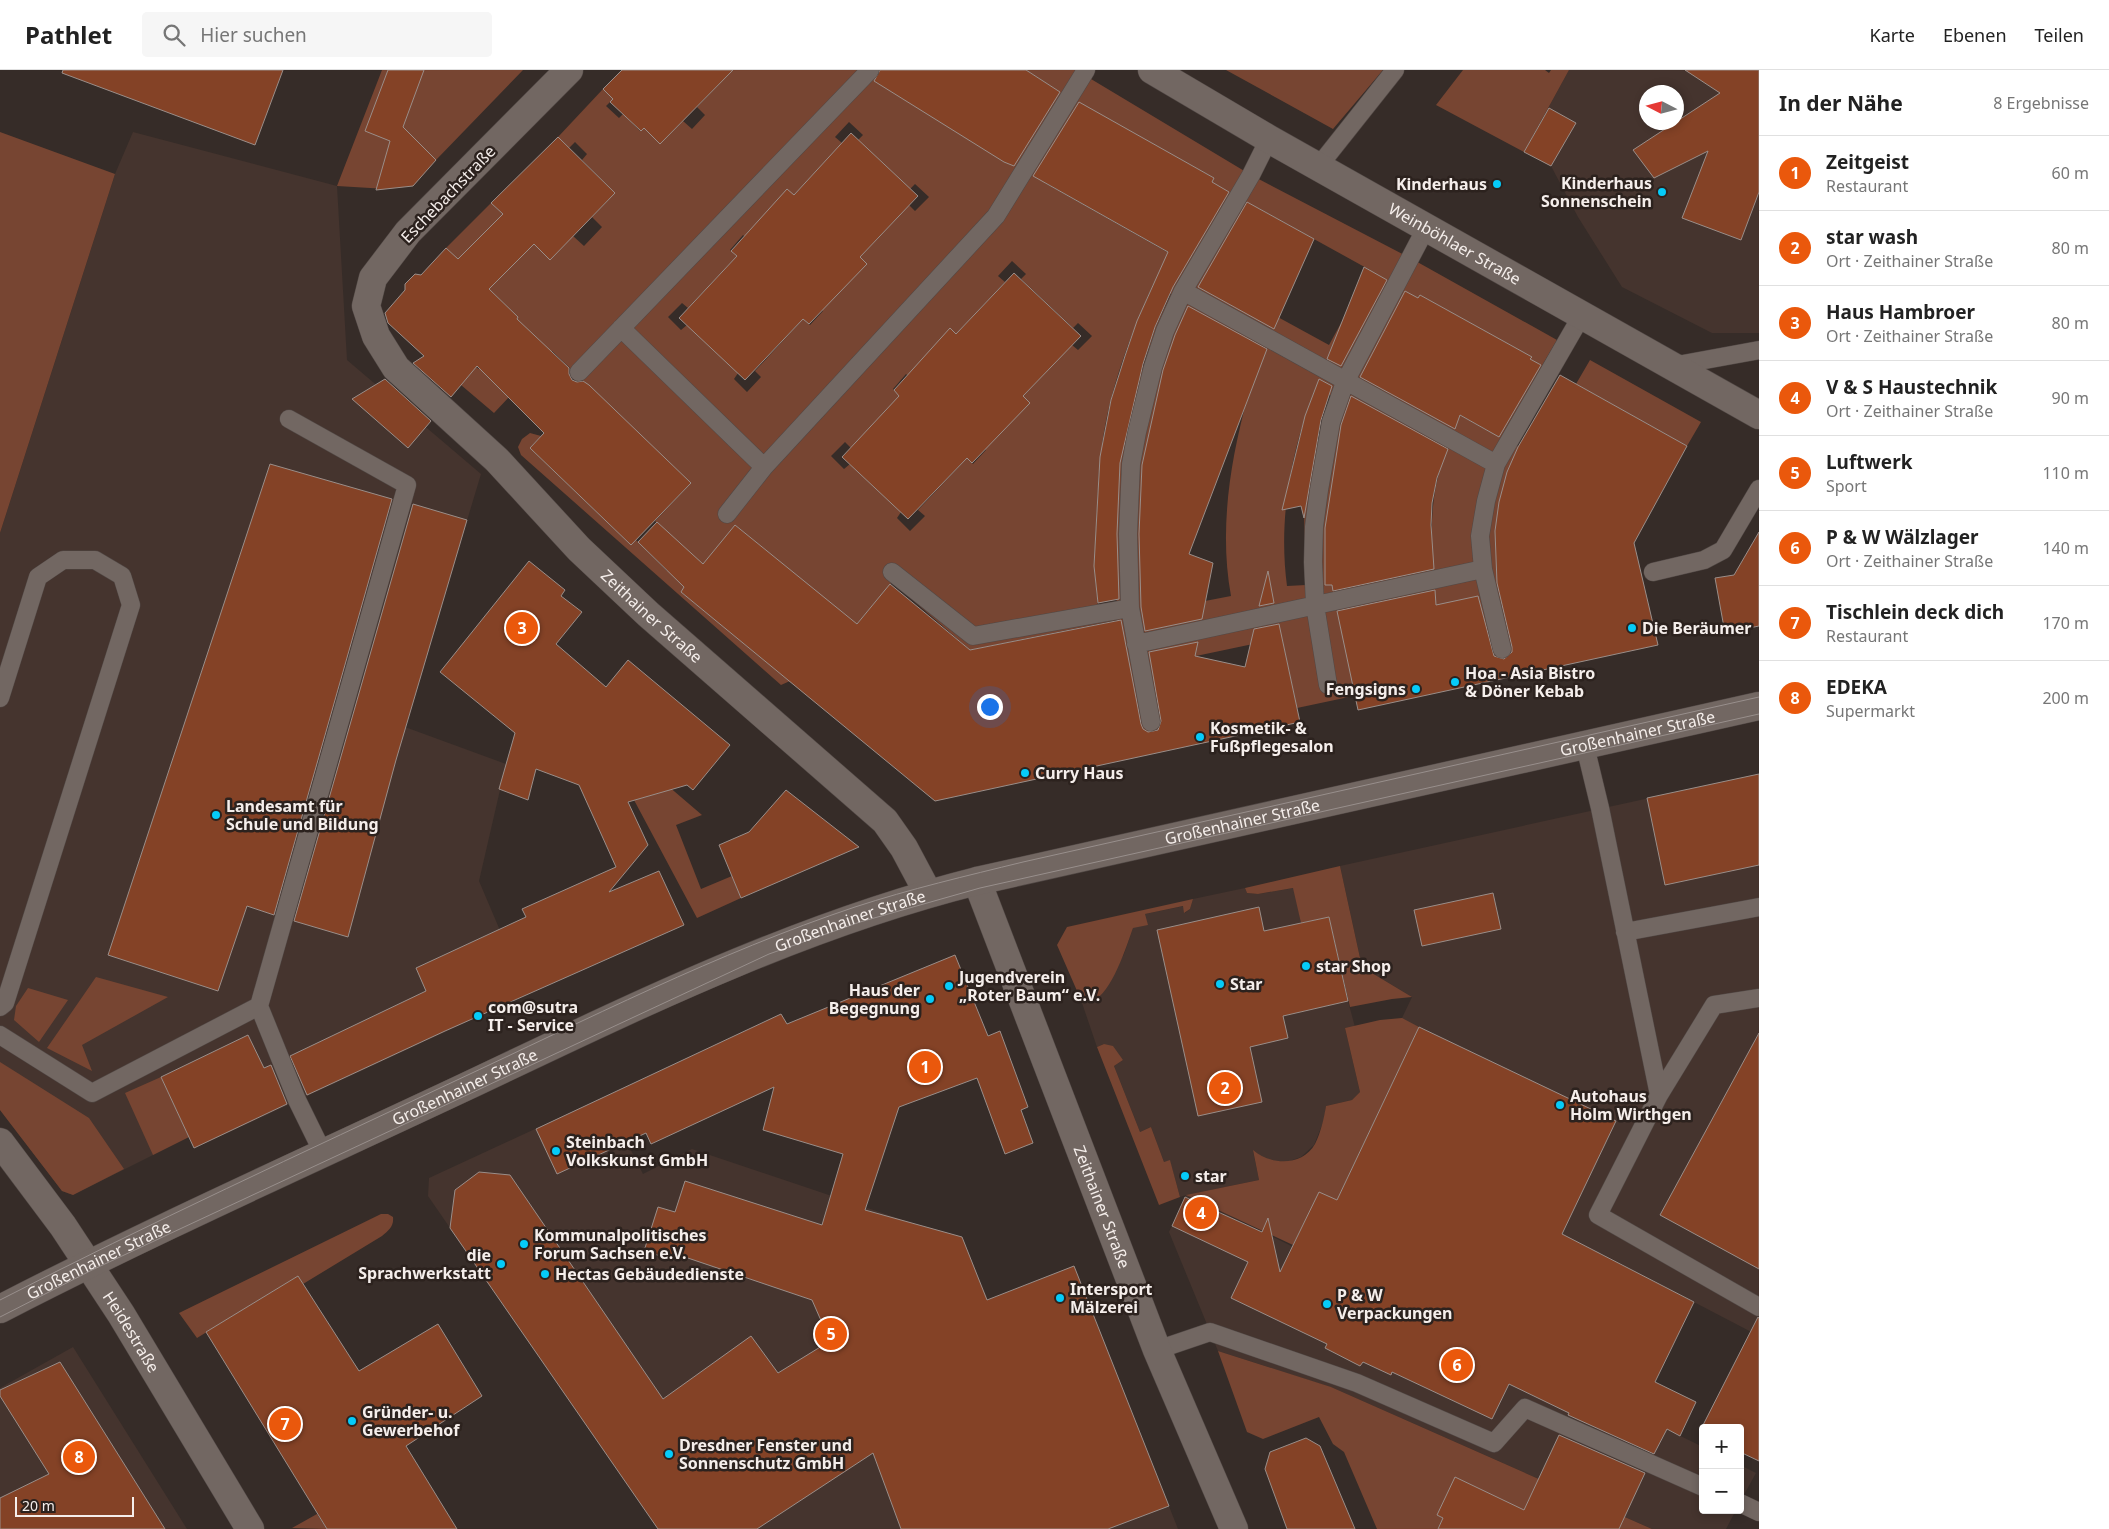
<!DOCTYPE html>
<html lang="de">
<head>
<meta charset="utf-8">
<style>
	:root { --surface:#fff; --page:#f6f6f6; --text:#222; --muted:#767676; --line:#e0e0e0; --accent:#ea580c }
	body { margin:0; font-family:"Noto Sans",sans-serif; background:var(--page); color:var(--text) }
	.controls { position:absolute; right:15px; bottom:15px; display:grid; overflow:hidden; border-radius:5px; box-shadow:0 2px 8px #0003 }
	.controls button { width:45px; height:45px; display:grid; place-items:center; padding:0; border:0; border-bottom:1px solid var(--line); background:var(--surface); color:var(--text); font:25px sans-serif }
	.compass { position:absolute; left:1639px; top:15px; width:45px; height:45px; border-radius:50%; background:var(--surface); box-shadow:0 2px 8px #0003; rotate:276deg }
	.scale { position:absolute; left:15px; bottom:12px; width:119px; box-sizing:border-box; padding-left:5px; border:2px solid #f5eeeb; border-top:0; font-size:14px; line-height:18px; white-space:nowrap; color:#f5eeeb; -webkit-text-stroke:4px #2c221e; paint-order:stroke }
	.you { position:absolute; left:989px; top:636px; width:18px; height:18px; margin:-12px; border:4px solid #fff; border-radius:50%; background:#1a73e8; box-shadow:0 0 0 8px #1a73e833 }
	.badge { display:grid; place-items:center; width:32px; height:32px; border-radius:50%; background:var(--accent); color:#fff; font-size:16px; font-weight:700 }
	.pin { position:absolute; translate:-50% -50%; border:2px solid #fff; box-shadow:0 1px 5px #0006 }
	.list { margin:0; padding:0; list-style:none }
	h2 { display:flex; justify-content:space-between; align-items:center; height:65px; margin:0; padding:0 20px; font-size:21px }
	h2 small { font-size:16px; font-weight:400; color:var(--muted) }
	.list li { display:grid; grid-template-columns:32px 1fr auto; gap:15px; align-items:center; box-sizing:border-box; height:75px; padding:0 20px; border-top:1px solid var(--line) }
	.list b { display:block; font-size:19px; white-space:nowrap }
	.list p { margin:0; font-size:16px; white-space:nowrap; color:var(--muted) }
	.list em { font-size:16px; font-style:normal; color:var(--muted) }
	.icon { flex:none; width:28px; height:28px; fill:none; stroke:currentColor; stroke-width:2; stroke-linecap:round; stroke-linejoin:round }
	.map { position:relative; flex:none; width:1759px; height:1459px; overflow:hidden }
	header { display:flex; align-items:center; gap:30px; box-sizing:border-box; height:70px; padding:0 25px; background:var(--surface); border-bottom:1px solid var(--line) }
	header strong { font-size:24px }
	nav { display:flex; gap:28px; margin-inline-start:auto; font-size:18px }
	.search { width:350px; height:45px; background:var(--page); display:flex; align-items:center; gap:12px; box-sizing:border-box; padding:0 18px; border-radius:5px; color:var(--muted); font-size:19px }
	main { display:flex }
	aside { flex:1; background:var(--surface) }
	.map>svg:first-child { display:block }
	.built { fill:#45342e; fill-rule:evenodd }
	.green { fill:#774532; fill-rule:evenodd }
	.building { fill:#844226; stroke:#9a8e89 }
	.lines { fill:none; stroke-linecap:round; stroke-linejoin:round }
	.service-casing { stroke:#514845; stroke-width:19 }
	.minor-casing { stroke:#514845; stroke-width:29 }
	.tertiary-casing { stroke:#514845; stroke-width:29 }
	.secondary-casing { stroke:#514845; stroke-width:29 }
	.service { stroke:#726762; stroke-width:18 }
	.minor { stroke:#726762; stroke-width:28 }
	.tertiary { stroke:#726762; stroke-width:28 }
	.secondary { stroke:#726762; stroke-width:28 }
	.tram { stroke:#988f8c; stroke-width:1 }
	.poi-dot { fill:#05cbf9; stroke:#2c221e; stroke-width:2 }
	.labels { text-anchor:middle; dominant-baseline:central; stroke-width:5; stroke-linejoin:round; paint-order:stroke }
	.poi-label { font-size:16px; font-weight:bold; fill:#f5eeeb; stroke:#2c221e; text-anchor:start }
	.street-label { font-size:16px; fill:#f5eeeb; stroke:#2c221e }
</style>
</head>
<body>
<header>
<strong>Pathlet</strong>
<div class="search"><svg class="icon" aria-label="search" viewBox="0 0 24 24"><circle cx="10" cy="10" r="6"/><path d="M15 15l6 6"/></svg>Hier suchen</div>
<nav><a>Karte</a><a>Ebenen</a><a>Teilen</a></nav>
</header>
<main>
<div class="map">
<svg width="1759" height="1459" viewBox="0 0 1759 1459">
	<rect width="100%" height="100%" fill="#362c28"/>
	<path class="built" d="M1569,0h190v263h-47l-90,-46 -44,-70 -27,-51 -27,-14zM1646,22h30v30h-30z
		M133,62l204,54 10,174 134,114 -76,253 101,37 -27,117 48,113 -332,154 -6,-11 -116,58 -11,-4 -62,-81v-577l115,-359z
		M1759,704v562l-159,-83 -67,41 -214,-102 93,-195 -50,-30 -22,-101z
		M1245,818l2,5 11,1 36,-6 7,35 -17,93 64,-15 7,26 -10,1 15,64 -8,8 -26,6 -2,14 -10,25 -13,12 -14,5 -15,-1 -11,-4 -8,-6 6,29 -72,15 516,252v63h33l-10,19h-74l-319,-141 -115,-37 -49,-119 17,-37 -6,2 -10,-36 -6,1 -13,-35 -11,5 -26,-66 9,-6 -19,-16 -7,3 -16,-47h12l11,-9 20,-37 9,-26 12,-14 39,-8 1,7 5,-4 3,-10z
		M604,1027l39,77 49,-25 229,77 41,11 26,63 86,-34 104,263h-520l-230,-333 1,-18z
		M73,1277l114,182h-187v-141z
		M1740,1395l16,8 -16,29z"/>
	<path class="green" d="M382,0h141l-87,90 -28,-27 -29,48 8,8 -50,-3z
		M712,0h183l134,61 26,-42 -29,-19h50l175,105 161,84 145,81 -56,97 18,10 -24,84 2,47 36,80 -236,50 -15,-70 -124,26 15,71 -29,8 -27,-123 -147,30 -78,-68 -36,43 -121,-100 -54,67 109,89 -9,4 -260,-230 -3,-8 4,-8 8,-6 11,3 -11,12 101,97 5,-5 31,31 19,-22 -31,-28 36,-38 -139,-132 -58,62 -33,-28 15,-18 3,2 39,-52 -72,-69 45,-45 12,11 -7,7 38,23 16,16 23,-24 11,10 18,-19 -10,-10 23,-24 -33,-33 5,-6 -12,-12 -6,6 -11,-11 45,-48 10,10 -7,7 13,12 4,-4 17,17 4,-3 16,16 23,-23 9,8 13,-14 -8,-8 25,-26zM849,52l14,13 -5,5 52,49 5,-5 14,13 -14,14 -6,-6 -49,52 7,7 -57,33 13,14 -13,14 -7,-6 -48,52 6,6 -14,15 -13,-13 4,-6 -51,-48 -6,5 -13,-13 14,-14 6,5 49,-52 -7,-6 13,-15 14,13 37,-53 48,-52 -7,-6zM1115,53l99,55 -23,42 -24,32 -122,-69zM1258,138l112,62 -41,75 -112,-61zM1012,191l14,13 -5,5 52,49 5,-5 14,13 -14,14 -6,-5 -49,51 -51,40 14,14 -13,14 -6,-6 -49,52 7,6 -15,15 -13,-13 4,-6 -51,-48 -6,5 -13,-13 14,-14 6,6 49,-52 -7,-7 13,-15 14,13 36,-53 49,-52 -7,-6zM1153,215l18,9 -16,34 -24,79 -29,39c7,-55 28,-110 51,-161zM1420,225l111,62 -41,75 -111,-62zM1316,317l16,9 -17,54 -11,63 2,72 -19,1c-9,-68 4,-136 29,-199zM1247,329c-17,64 -28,131 -16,197l-78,15zM1375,355l67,38c-9,27 -11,54 -10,83zM1099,400l19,1 -4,95 3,39 -19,1 -4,-40z
		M1226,0h157l-50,59z
		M1463,0h82l4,3 2,-3h18l-45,82 -88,-47z
		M0,62l115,42 -115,359z
		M1590,290l111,62 -14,24 -111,-62z
		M599,657l103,88 -26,10 25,64 31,-13 9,22 -44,20 -63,-118 18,-5z
		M1340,796l22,101 50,30 -20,2 -42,8 -21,-90 -28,6 -8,-35 -35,6 -11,-1 -2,-5z
		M1193,829l-3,10 -6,4 -1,-7 -38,8 3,11 -15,3c-6,17 -22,67 -40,72 -3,1 -9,0 -12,0l-24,-55 10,-18z
		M96,907l72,20 -86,48 10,26 -45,-23z
		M28,918l40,12 -29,42 -25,-22 2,-14z
		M1402,948l17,9 -82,173 -18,-7 -26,52 -107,-50 73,-15 -6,-30c17,15 49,17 62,-6 6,-12 9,-26 11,-38l26,-6 8,-8 -15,-64 35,-8z
		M1104,974l9,2 10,14 -9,6 26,66 11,-5 13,35 6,-2 10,37 -21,8 -62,-158z
		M0,992l89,56 35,51 -51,26 -11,-4 -62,-81z
		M161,1007l28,60 -36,18 -28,-62z
		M381,1144h7l5,3c1,9 -4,13 -11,19l-79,48 -5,-8 -101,62 -18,-25z
		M1218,1281l113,36 321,142h-89l-126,-14 6,3 -5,11h-61l-33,-77 -11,-8 -14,-27 -56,22 -16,-7z
		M317,1444l10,15 -35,-1z"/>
	<path class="building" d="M63,0h220l-28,75 -193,-72z
		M388,0h36l-21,57 33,33 -23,26 -37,4 14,-49 -25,-10z
		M622,0h111l-73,74 -16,-16 -3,3 -31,-29 3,-3 -10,-10z
		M880,0h146l34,22 -46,74 -10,-4 -130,-81z
		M1685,0h74v122l-18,48 -59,-22 26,-67 -54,27 -21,-28 87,-57z
		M1079,32l135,76 -2,4 17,10 -56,95 -18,40 -12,37 -23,99 -3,71 2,65 -21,4 -4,-37 6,-109 11,-57 14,-44 12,-35 31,-69 -135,-76z
		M1549,38l27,15 -25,43 -27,-14z
		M851,63l67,63 -58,61 7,7 -58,60 -6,-5 -58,61 -66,-62 58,-62 -6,-5 56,-62 7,6z
		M558,67l57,56 -65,67 -16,-16 -45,45 29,28 -1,2 52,49v6l3,6 5,2 6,-1 6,4 102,98 -60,62 -101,-97 14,-15 -67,-67 -26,31 -38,-34 11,-7 -36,-33 -3,-10 20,-23v-6l10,-10 6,1 25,-27 12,11 45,-45 -12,-11z
		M1247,132l67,37 -40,90 -76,-42z
		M1364,197l23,13 -46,86 -14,-7z
		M1014,203l67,63 -58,60 7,7 -58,60 -5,-5 -59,61 -66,-62 57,-61 -5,-6 56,-62 6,6z
		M1405,221l13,7 2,-3 112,62 -2,2 11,6 -42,72 -39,-22 -5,14 -95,-52z
		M1188,236l79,43 -78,205 24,9 -11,56 -57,12 -4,-24 -2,-73 3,-69 21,-95 12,-35z
		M1560,305l127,71 -53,97 24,102 -300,65 -21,-99 98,-21 1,15 42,-9 16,60 10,3 8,-7v-5l-15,-64 -2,-52 4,-29 8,-30 11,-25z
		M385,309l46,42 -23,27 -56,-49z
		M1319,309l13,7 -11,34 -17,98 -3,-12 -19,4 23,-94z
		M1351,326l97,53 -11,29 -5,25 -1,22 3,44 -101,22 -1,-6h-7v-57l16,-103z
		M270,394l122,35 -118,416 -27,-9 -29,85 -110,-36z
		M413,434l54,16 -71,240 -48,177 -54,-16z
		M657,452l46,42 32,-39 122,99 33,-40 80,66 151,-30 20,104 2,5 5,3 10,-2 3,-9 -12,-69 49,-10 -3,14 50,11 9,-38 25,-5 21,98 -365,79 -254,-209 3,-5 -46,-45z
		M1759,462v94l-34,7 -10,-55 19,-3z
		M529,491l36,29 -4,6 21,16 -26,32 50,43 22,-27 102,85 -37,45 -6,-5 -59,17 20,43 -39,47 50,-21 25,54 -239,106 -138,64 -17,-39 136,-65 -10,-23 110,-51 -4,-8 94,-42 -37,-82 -43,-16 -8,31 -29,-11 16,-56 -75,-61z
		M1268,501l6,32 -15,3z
		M1759,704v91l-94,20 -18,-87z
		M786,720l73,57 -118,51 -22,-53 30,-13z
		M1493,823l8,36 -79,17 -8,-36z
		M1259,837l5,24 65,-14 19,84 -65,15 5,22 -38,9 12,55 -64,14 -41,-186z
		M955,885l33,81 12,-5 28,76 -7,3 12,33 -28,11 -28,-76 -78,29 -34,103 97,27 25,63 87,-34 95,240 -61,23h-207l-28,-76 -116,76h-99l-208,-301 5,-38 24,-18 31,3 153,224 88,-63 27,37 52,-32 -18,-41 -136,-46 -2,6 -30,-9 14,-44 17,5 10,-31 137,44 21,-71 -80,-24 11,-43 -123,57 -5,-11 -89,41 -21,-45 245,-115 6,10z
		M1419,957l197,94 -54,113 132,68 -39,80 41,20 -16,34 -13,-7 -13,25 -86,-39 1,-2 -60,-29 -17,35 -100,-47 -1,3 -28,-13 -3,4 -35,-18 2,-4 -96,-46 17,-36 -76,-36 13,-29 77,35 6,-14 12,54 39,-80 18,8z
		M1759,963v236l-99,-54z
		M248,965l16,33 7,-3 16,39 -93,44 -33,-71z
		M298,1206l61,95 79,-47 44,72 -76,50 51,83h-130l-121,-197z
		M1758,1247l1,1v143l-19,-9v-24h-37v4l-3,-1z
		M60,1292l105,167h-165v-31l49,-24 -49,-78v-6z
		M1559,1365l86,38 -26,56h-181l5,-11 -6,-3 18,-38 69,33z
		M1306,1368l14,8 35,83h-68l-22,-60 5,-17z"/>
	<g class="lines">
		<defs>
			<path id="service" d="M1318,97l77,-97
				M1183,221l313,173
				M621,258l143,139
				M1672,296l87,-16
				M579,302l291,-302
				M727,444l37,-47 232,-251 90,-146
				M892,502l81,64 157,-28
				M1653,502l51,-12 19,-10 36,-61
				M1136,574l347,-75
				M1502,579l-19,-80 -3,-33 6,-35 10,-37 86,-149
				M1328,615l-13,-80 -2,-43 1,-35 5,-37 12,-68 14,-40 81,-154
				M0,628l38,-121 25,-17h32l27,16 9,29 -126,398 -5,4
				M1151,652l-21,-114 -2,-74 3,-70 6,-32 16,-65 12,-36 18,-40 68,-116 18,-36
				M1585,676l15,62 59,287
				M1625,862l134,-25
				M1759,928l-45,7 -55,90 -61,120 161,92
				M259,936l38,94 26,53
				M0,965l92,58 167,-87 148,-521 -118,-66
				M1157,1280l53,-18 147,51 137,60 31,-35 178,79
				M1740,1433l19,9"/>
			<g id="minor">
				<path id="s1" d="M569,0l-161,162 -35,46 -7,28 10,30 20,32 101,92 82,89 69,65 237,207 19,27 24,45"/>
				<path id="s2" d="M977,811l180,469 77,179"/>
				<path id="s3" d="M0,1072l63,84 58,88 129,215"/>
			</g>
			<g id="tertiary">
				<path id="s4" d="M1152,0l117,69 490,276"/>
			</g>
			<g id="secondary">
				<path id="s5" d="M0,1239c153,-79 310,-149 465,-222 167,-79 332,-161 512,-206l782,-175"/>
			</g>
		</defs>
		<use href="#service" class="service-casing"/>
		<use href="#minor" class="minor-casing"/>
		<use href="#tertiary" class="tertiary-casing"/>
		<use href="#secondary" class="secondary-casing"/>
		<use href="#service" class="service"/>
		<use href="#minor" class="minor"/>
		<use href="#tertiary" class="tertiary"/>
		<use href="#secondary" class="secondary"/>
		<path class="tram" d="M0,1230c150,-77 302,-147 455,-219 131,-61 262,-128 400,-174 55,-18 111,-31 168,-45l736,-165
			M0,1247l92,-47 617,-288 60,-28 91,-32 120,-34 779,-174"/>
	</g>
	<g class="poi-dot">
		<circle cx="1497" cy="114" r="5"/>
		<circle cx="1662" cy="122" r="5"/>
		<circle cx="1632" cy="558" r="5"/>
		<circle cx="1455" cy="612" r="5"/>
		<circle cx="1416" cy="619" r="5"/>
		<circle cx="1200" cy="667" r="5"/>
		<circle cx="1025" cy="703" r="5"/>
		<circle cx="216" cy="745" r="5"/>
		<circle cx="1306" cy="896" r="5"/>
		<circle cx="1220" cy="914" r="5"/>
		<circle cx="949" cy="916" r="5"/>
		<circle cx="930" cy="929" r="5"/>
		<circle cx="478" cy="946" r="5"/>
		<circle cx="1560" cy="1035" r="5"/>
		<circle cx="556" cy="1081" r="5"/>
		<circle cx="1185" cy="1106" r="5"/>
		<circle cx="524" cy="1174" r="5"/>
		<circle cx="501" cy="1194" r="5"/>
		<circle cx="545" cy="1204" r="5"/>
		<circle cx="1060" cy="1228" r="5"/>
		<circle cx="1327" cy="1234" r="5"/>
		<circle cx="352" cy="1351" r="5"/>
		<circle cx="669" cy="1384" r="5"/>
	</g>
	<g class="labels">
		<g class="poi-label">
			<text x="1652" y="113" text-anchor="end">Kinderhaus<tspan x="1652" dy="18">Sonnenschein</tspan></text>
			<text x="1487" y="114" text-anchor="end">Kinderhaus</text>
			<text x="1642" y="558">Die Beräumer</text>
			<text x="1465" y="603">Hoa - Asia Bistro<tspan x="1465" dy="18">&amp; Döner Kebab</tspan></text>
			<text x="1406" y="619" text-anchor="end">Fengsigns</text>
			<text x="1210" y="658">Kosmetik- &amp;<tspan x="1210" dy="18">Fußpflegesalon</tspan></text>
			<text x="1035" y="703">Curry Haus</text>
			<text x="226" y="736">Landesamt für<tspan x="226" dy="18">Schule und Bildung</tspan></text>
			<text x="1316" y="896">star Shop</text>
			<text x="959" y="907">Jugendverein<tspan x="959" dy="18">„Roter Baum“ e.V.</tspan></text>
			<text x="1230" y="914">Star</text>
			<text x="920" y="920" text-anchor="end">Haus der<tspan x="920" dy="18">Begegnung</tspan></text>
			<text x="488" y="937">com@sutra<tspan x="488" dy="18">IT - Service</tspan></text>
			<text x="1570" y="1026">Autohaus<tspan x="1570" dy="18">Holm Wirthgen</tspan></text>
			<text x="566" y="1072">Steinbach<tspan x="566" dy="18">Volkskunst GmbH</tspan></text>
			<text x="1195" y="1106">star</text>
			<text x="534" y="1165">Kommunalpolitisches<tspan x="534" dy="18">Forum Sachsen e.V.</tspan></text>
			<text x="491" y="1185" text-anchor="end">die<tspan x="491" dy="18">Sprachwerkstatt</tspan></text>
			<text x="555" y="1204">Hectas Gebäudedienste</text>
			<text x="1070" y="1219">Intersport<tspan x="1070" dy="18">Mälzerei</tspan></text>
			<text x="1337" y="1225">P &amp; W<tspan x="1337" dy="18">Verpackungen</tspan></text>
			<text x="362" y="1342">Gründer- u.<tspan x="362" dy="18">Gewerbehof</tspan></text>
			<text x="679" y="1375">Dresdner Fenster und<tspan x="679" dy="18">Sonnenschutz GmbH</tspan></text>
		</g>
		<g class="street-label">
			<text transform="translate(448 124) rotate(-46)">Eschebachstraße</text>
			<text stroke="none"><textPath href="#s4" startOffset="349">Weinböhlaer Straße</textPath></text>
			<text stroke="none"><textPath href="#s1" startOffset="741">Zeithainer Straße</textPath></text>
			<text stroke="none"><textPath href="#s5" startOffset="1745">Großenhainer Straße</textPath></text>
			<text stroke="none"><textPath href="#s5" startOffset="1340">Großenhainer Straße</textPath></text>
			<text stroke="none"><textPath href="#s5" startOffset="935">Großenhainer Straße</textPath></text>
			<text stroke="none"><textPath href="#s5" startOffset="515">Großenhainer Straße</textPath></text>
			<text stroke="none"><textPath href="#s2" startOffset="349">Zeithainer Straße</textPath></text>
			<text stroke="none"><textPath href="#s5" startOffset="110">Großenhainer Straße</textPath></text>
			<text stroke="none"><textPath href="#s3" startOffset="231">Heidestraße</textPath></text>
		</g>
	</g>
</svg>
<div class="controls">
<button>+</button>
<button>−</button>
</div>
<svg class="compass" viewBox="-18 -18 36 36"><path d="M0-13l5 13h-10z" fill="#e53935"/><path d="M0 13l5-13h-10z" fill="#767676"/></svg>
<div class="scale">20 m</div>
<div class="you"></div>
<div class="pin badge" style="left:925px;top:997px">1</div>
<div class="pin badge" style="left:1225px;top:1018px">2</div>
<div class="pin badge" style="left:522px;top:558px">3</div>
<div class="pin badge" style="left:1201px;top:1143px">4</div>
<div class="pin badge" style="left:831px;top:1264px">5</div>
<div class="pin badge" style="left:1457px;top:1295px">6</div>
<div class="pin badge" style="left:285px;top:1354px">7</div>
<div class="pin badge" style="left:79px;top:1387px">8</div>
</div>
<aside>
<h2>In der Nähe<small>8 Ergebnisse</small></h2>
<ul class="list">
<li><span class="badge">1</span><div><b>Zeitgeist</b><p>Restaurant</p></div><em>60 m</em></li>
<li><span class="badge">2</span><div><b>star wash</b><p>Ort · Zeithainer Straße</p></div><em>80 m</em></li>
<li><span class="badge">3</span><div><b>Haus Hambroer</b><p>Ort · Zeithainer Straße</p></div><em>80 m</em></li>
<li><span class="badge">4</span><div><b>V &amp; S Haustechnik</b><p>Ort · Zeithainer Straße</p></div><em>90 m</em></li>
<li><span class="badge">5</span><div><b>Luftwerk</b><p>Sport</p></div><em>110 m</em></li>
<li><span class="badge">6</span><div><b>P &amp; W Wälzlager</b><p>Ort · Zeithainer Straße</p></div><em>140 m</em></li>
<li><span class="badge">7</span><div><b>Tischlein deck dich</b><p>Restaurant</p></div><em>170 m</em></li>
<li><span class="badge">8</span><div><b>EDEKA</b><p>Supermarkt</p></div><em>200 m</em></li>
</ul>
</aside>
</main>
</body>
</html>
